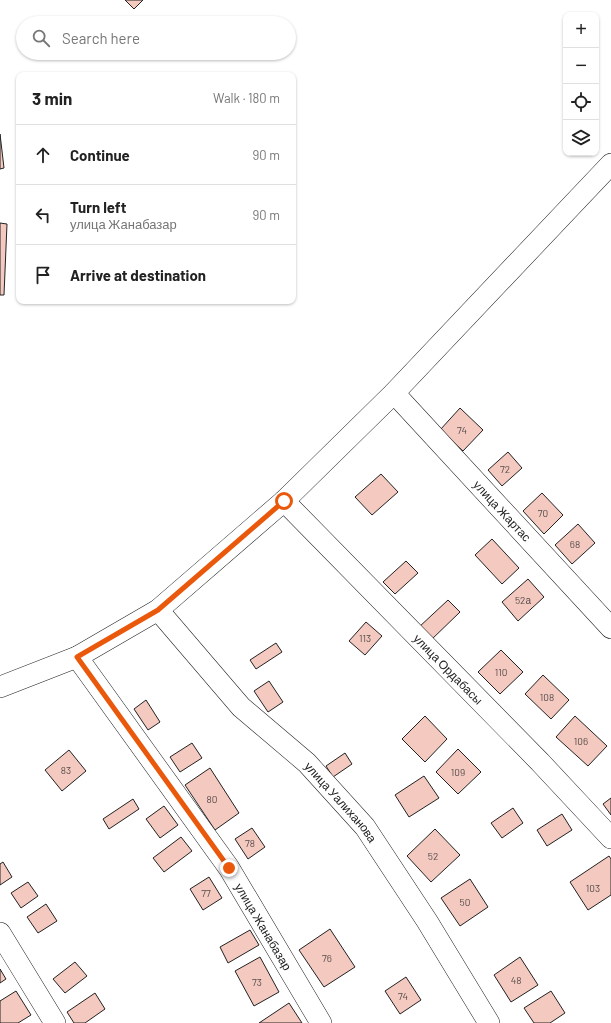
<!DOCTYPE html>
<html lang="en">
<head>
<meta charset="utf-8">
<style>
	:root { --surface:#fff; --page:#f2f2f2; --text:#222; --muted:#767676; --line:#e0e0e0 }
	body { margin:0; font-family:Barlow,sans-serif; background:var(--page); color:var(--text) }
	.controls { position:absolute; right:12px; top:12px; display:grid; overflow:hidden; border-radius:8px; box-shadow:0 1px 3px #0004 }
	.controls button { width:36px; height:36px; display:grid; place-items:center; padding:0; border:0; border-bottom:1px solid var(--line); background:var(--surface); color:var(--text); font:20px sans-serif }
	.stop { position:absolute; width:12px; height:12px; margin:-9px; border:3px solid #ea580c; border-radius:50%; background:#fff }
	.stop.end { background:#ea580c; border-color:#fff; box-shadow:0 1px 4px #0008 }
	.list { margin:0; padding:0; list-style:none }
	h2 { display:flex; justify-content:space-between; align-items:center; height:52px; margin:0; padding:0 16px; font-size:17px }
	h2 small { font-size:13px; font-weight:400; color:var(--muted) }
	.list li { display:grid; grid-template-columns:26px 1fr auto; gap:12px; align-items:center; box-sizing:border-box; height:60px; padding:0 16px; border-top:1px solid var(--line) }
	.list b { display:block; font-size:15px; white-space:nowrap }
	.list p { margin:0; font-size:13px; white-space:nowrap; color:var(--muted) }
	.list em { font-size:13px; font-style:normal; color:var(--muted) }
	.icon { flex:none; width:22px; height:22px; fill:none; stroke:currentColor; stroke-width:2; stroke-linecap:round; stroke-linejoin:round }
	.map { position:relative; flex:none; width:611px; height:1023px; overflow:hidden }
	.search { position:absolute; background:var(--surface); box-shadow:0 1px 3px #0004; left:16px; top:16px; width:280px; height:44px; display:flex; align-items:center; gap:10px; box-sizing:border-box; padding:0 14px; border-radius:22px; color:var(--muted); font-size:15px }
	.panel { position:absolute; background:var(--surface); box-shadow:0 1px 3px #0004; left:16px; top:72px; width:280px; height:232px; border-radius:8px }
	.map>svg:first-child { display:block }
	.building { fill:#f3c9c0; stroke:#222 }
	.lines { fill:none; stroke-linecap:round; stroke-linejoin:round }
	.minor-casing { stroke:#222; stroke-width:22 }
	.minor { stroke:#fff; stroke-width:21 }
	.route { stroke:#ea580c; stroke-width:5 }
	.labels { text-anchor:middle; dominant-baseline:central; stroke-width:3; stroke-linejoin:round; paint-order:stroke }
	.number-label { font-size:10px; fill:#564c4a }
	.street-label { font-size:12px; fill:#222; stroke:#fff }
</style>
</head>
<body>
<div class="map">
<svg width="611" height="1023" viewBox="0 0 611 1023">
	<rect width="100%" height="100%" fill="#fff"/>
	<path class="building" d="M125,0h18l-9,9z
		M0,134l4,34 -4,1z
		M0,223l7,1 -3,71h-4z
		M460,408l23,22 -20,21 -23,-21z
		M508,452l14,16 -20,18 -14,-16z
		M381,474l17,18 -26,23 -17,-18z
		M542,493l21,22 -19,19 -21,-23z
		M578,524l17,19 -23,21 -17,-19z
		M492,539l27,29 -17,16 -27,-29z
		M406,561l12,12 -23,21 -12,-12z
		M528,579l16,18 -26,24 -16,-19z
		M448,600l12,12 -30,29 -12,-13z
		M366,622l16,14 -17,19 -16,-14z
		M276,643l6,9 -26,17 -6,-9z
		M501,650l22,22 -23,22 -22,-22z
		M543,675l26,25 -18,19 -26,-25z
		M269,681l14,21 -15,10 -14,-21z
		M146,700l14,22 -12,8 -14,-21z
		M425,716l22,23 -22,23 -23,-23z
		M575,716l32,30 -19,20 -32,-29z
		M192,743l10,15 -22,14 -10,-15z
		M458,749l23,23 -23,22 -22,-22z
		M69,750l17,21 -24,20 -17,-21z
		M345,753l7,11 -19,13 -7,-11z
		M210,768l29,45 -24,17 -30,-45z
		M424,776l15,22 -30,19 -14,-22z
		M611,798v17l-8,-11z
		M133,799l6,10 -30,20 -6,-10z
		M164,806l14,19 -18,13 -14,-19z
		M513,808l10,15 -21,15 -11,-15z
		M562,814l10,16 -25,16 -10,-16z
		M252,828l13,19 -17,12 -13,-20z
		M435,829l25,26 -29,27 -24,-26z
		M181,837l11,14 -28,21 -11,-14z
		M609,856l2,3v36l-23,15 -18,-28z
		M3,862l9,15 -12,8v-21z
		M209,877l13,21 -19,12 -13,-21z
		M470,879l18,28 -28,19 -19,-28z
		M28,882l10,14 -17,12 -10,-15z
		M46,904l11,17 -19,12 -11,-16z
		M330,929l25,38 -31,20 -25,-37z
		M250,930l9,15 -31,18 -8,-16z
		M260,957l19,35 -25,14 -19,-35z
		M520,957l18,28 -27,17 -17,-27z
		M75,962l12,14 -22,17 -12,-14z
		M0,969l6,10 -6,4z
		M406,977l15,23 -21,14 -15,-23z
		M16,991l15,24 -13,8h-18v-22z
		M551,991l14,22 -15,10h-16l-10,-15z
		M95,993l10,16 -20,14h-11l-7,-11z
		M289,1003l13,20h-43z"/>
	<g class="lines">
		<defs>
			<g id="minor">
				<path id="s1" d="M394,393l217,235"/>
				<path id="s2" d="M284,501l256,261 71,76"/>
				<path id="s3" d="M158,610l83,97 66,56 58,64 62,94 62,102"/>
				<path id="s4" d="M77,657l152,211 92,155"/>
				<path d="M0,687l77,-30 81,-47 126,-109 110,-108 217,-229"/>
				<path d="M0,933l55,90"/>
			</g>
		</defs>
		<use href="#minor" class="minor-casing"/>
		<use href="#minor" class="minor"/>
	</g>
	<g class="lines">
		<path class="route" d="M229,868l-152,-211 81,-47 126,-109"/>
	</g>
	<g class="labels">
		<g class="number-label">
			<text x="462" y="430">74</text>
			<text x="505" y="469">72</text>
			<text x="543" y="513">70</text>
			<text x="575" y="544">68</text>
			<text x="523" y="600">52а</text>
			<text x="365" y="638">113</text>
			<text x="501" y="672">110</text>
			<text x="547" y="697">108</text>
			<text x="581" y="741">106</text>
			<text x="66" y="770">83</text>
			<text x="458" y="772">109</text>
			<text x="212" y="799">80</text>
			<text x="250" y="843">78</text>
			<text x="433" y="856">52</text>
			<text x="593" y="888">103</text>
			<text x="206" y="893">77</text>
			<text x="465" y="902">50</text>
			<text x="327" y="958">76</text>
			<text x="516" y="980">48</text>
			<text x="257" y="982">73</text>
			<text x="403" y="996">74</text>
		</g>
		<g class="street-label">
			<text stroke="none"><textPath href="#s1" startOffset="160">улица Жартас</textPath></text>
			<text stroke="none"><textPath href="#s2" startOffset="235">улица Ордабасы</textPath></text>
			<text stroke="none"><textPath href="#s3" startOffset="266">улица Уалиханова</textPath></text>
			<text stroke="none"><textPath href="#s4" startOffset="328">улица Жанабазар</textPath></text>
		</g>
	</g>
</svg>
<div class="controls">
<button>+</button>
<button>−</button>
<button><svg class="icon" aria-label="locate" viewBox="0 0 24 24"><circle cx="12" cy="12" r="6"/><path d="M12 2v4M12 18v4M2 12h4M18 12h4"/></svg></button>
<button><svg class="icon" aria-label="layers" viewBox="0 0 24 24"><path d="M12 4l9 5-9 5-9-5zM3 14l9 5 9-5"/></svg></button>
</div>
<div class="stop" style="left:284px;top:501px"></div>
<div class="stop end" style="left:229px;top:868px"></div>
<div class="search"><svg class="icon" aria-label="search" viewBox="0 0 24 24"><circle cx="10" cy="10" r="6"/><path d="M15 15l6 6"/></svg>Search here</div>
<section class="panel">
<h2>3 min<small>Walk · 180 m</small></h2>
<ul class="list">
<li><svg class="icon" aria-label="ahead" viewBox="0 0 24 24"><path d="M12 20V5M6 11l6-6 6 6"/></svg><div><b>Continue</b></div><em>90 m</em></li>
<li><svg class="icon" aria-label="left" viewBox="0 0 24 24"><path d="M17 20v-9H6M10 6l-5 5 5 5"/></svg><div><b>Turn left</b><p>улица Жанабазар</p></div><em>90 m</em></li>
<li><svg class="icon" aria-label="arrive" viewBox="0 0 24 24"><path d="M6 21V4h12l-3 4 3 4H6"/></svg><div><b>Arrive at destination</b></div></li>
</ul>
</section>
</div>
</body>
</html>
